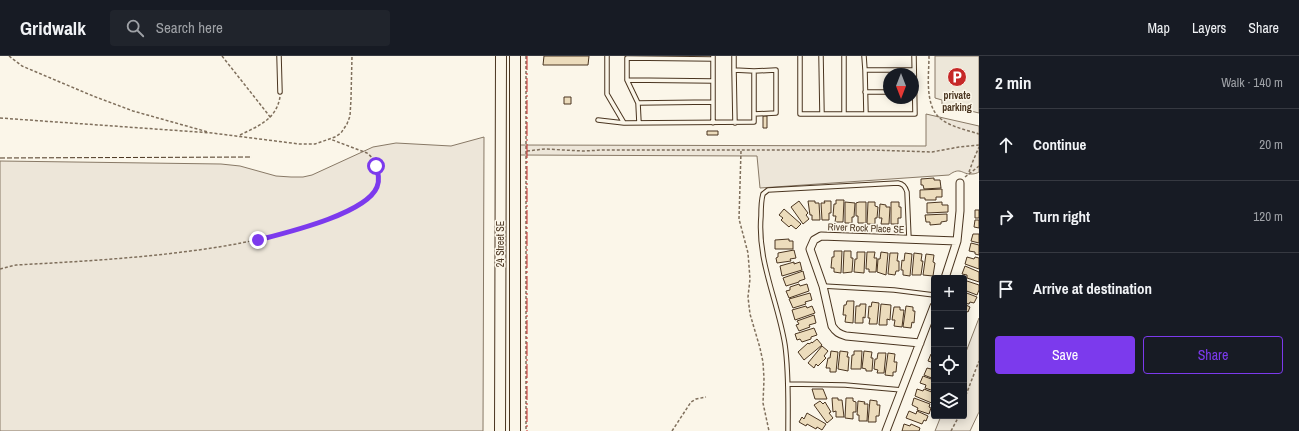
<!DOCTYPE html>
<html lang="en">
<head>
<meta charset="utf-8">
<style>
	:root { --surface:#171b24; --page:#20242c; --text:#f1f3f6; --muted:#9ea1a6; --line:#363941; --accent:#7c3aed }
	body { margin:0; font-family:"Archivo Narrow",sans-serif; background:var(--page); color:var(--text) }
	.controls { position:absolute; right:12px; bottom:12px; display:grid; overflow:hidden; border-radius:4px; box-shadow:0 2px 10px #0003 }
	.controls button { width:36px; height:36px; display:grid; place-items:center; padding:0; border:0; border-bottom:1px solid var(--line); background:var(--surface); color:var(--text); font:20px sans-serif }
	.compass { position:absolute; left:883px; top:12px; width:36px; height:36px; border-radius:50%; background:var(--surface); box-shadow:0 2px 10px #0003; rotate:180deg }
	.stop { position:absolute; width:12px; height:12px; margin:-9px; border:3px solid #7c3aed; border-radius:50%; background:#fff }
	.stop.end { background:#7c3aed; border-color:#fff; box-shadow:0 1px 4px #0008 }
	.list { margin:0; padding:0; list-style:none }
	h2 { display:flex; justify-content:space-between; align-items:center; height:52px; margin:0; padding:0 16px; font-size:17px }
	h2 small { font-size:13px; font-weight:400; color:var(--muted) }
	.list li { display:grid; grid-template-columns:26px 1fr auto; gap:12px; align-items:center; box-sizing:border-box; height:72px; padding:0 16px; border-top:1px solid var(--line) }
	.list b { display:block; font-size:15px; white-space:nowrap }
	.list em { font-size:13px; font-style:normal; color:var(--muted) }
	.actions { display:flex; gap:8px; padding:12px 16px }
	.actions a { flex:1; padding:9px 0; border:1px solid var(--accent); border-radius:4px; text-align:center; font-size:14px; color:var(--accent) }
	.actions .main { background:var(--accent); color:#fff }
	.icon { flex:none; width:22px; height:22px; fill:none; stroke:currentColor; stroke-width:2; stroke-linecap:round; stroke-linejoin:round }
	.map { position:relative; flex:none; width:979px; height:375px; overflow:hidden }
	header { display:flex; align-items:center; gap:24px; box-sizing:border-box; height:56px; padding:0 20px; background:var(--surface); border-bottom:1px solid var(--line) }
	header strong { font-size:19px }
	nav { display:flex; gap:22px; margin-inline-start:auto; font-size:14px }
	.search { width:280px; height:36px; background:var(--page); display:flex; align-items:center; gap:10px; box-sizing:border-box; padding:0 14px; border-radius:4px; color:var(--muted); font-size:15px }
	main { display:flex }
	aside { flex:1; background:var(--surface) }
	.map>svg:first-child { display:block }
	.green { fill:#ede6d9; stroke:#887966 }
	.parking { fill:#ede7d9; stroke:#887966 }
	.building { fill:#ecdcbc; stroke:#4a3520 }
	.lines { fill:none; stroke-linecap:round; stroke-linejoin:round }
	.service-casing { stroke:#4a3520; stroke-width:5.5 }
	.minor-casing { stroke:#4a3520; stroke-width:9 }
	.secondary-casing { stroke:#4a3520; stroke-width:12 }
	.path { stroke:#7f6f5c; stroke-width:1.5; stroke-dasharray:3 2; stroke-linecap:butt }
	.service { stroke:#fbf6e9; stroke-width:3.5 }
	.minor { stroke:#fbf6e9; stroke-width:7 }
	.secondary { stroke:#fbf6e9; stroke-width:10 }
	.fence { stroke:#4a3520; stroke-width:1; stroke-dasharray:5 2; stroke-linecap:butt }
	.power { stroke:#c62828; stroke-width:1; stroke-dasharray:14 3 2 3; stroke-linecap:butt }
	.route { stroke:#7c3aed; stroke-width:5 }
	.labels { text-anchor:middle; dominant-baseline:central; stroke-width:3; stroke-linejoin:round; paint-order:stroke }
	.poi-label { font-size:10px; font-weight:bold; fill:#4a3520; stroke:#fbf6e9 }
	.street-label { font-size:10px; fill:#4a3520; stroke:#fbf6e9 }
</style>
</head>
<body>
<header>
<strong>Gridwalk</strong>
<div class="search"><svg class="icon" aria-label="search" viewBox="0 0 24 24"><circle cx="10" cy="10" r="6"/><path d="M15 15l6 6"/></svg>Search here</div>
<nav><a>Map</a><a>Layers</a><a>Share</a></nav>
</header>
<main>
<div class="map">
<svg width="979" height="375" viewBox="0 0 979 375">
	<rect width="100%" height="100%" fill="#fbf6e9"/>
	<path class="green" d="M926,58l53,12v46c-2,1 -4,2 -7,2 -10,1 -11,-8 -23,1l-189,13 -3,-32 -238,-1v-10l407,1z
		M484,81l-1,294h-483v-270l221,3 19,2 36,10 15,1h12l9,-2 61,-28 23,-4 55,3z
		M979,262v94l-9,19h-35l6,-15h23v-59z"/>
	<path class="parking" d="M935,0h44v57l-37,-9v-4l-7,-2z"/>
	<path class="building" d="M544,0h45l-1,9h-45z
		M564,41h7v7h-7z
		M763,60h4v12h-4z
		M707,75h11v4h-11z
		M934,122v2h6l1,8 -17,1 -1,-4h-2v-6z
		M942,133v8h-6v3h-11v-2h-5v-8z
		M836,144h8l-1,22h-8l1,-6h-3l1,-12h2z
		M799,145l9,12 -2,2 3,4 -6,5 -12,-17z
		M808,145h7v2h4l1,17h-8v-5h-2z
		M824,145h7v12h-2v7h-7l-1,-17h4z
		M845,146l10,1 -1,14h-2v6h-7z
		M859,146h7v21h-8v-7h-2v-13z
		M868,146h7v4l3,1 -1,11h-2v6h-8z
		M891,146h8v5h2v11h-3v6h-7z
		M942,146v3h6v7l-21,1v-10z
		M880,148l6,1v2h4l-1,17h-8l1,-6h-3z
		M784,153l17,15 -5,5 -5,-4 -2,2 -8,-7 2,-2 -4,-3z
		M975,154h4v8h-4z
		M947,158v7l-6,1v2l-11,1v-3h-4l-1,-7z
		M975,164h4v8l-5,-1z
		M973,178h6v9l-8,-2z
		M789,183v2h4v8h-18v-9z
		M971,187l8,2v10l-4,-1v-2l-6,-1z
		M794,194l2,8 -6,1 1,2 -14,2 -1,-5 2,-1v-4z
		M834,195h8l-1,22 -7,-1v-4h-3l1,-11h2z
		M844,195h7v7h2l-1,14 -9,1z
		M857,196h8l-1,21 -10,-1 1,-13h2z
		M867,196h8l-1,6h3l-1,14h-7v-3h-3z
		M881,196l7,1 -2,22 -9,-3 1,-13h2z
		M890,197h8l-1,8h2v10h-3l-1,4 -7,-1z
		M905,197l7,1 -2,22 -7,-1v-5h-2l1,-10 2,1z
		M914,197l8,1 -1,7h2l-2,14h-9z
		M926,198l8,1 -1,7 2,1 -2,13 -10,-1z
		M967,201l7,2 1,-2 4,1v11l-14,-5z
		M794,206v2l6,-2 2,8 -20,6 -2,-10z
		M965,210l14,6v10l-12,-4v-3l-5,-1z
		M803,215l2,8 -6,2v1l-13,4 -3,-8z
		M967,225l12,4v5l-2,5 -13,-5v-8l2,1z
		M799,228l1,2 7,-2 2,7 -20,7 -3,-7 4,-1v-3z
		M964,236l13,5 -3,6 -4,-1 -1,2 -5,-1z
		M810,237l2,7 -7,2 1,2 -13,4 -4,-9z
		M847,245h7l-1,22 -8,-1 1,-7h-3l1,-10h2z
		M872,246l7,1 -2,21h-8l1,-6h-2l1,-12 2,1z
		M860,248h6l-1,14 -2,-1v6h-8l1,-17h4z
		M881,248l10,1 -1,15 -3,-1v6h-8z
		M964,248l6,3 -2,5 -2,-1 -2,4z
		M806,250l1,2 5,-2 3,7 -20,7 -3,-10z
		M906,250l7,1v4h2l-1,12 -2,-1 -1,6 -8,-1z
		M894,251h6v3h4l-2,17 -8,-1 1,-6h-3z
		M814,259l2,8 -7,2 1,2 -11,4 -3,-6 3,-1 -2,-3z
		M814,272l3,7 -6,2v2l-9,3 -2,-3 -3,1 -2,-6z
		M817,283l5,6 -18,15 -6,-8 10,-9 1,1 3,-2v1z
		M822,290l6,5 -4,5 2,2 -8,8 -2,-2 -2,4 -6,-5z
		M831,295l7,1 -2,20h-6v-4h-4l2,-10h2z
		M840,295l8,1 -1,5h2l-1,14 -10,-2z
		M854,295h8l-1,18h-10l1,-14h2z
		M864,295l8,1 -1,6h2l-1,13h-6v-2l-4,-1z
		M878,297h8l-2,20h-7l1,-3 -4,-1 1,-10h2z
		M888,297l7,1 -1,8h3l-1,10h-3v4l-8,-1z
		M931,298l3,1v11h-1l1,-3 -6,-2z
		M932,311l2,1v11l-10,-4 3,-7 4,1z
		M923,320l11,4v11l-9,-3 1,-3 -6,-2z
		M812,333h11l4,10h-12z
		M917,333l6,2 1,-2 10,4v11l-19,-8z
		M832,342h6v2h4l2,17h-8v-6l-3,1z
		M846,342h7v3l3,1v10h-3v7l-8,-1z
		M914,342l16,6 -1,3 2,1 -2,6 -12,-4 1,-2 -6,-3z
		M870,344l7,1v4h3l-1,11h-3v6h-8z
		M820,345l3,3 2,-2 6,10 -2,1 4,5 -6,5 -13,-18z
		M858,345l7,1 -1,2h4l-1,17h-8v-6h-2z
		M909,355l7,3 1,-3 11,5 -2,5 -2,-1 -2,4 -16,-6z
		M807,357l19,11 -4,6 -5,-3 -1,2 -9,-5 -1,2 -7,-4 3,-5 2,2z
		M904,368l6,2 1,-2 9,4 -1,3h-17z"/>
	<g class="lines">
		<defs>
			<path id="service" d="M279,0l1,36
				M607,0v38l17,29 130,-1v-51l-20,-1v-14
				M713,0v67
				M800,0v58h115l-1,-58
				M821,0l1,58
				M844,0v58
				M864,0l1,14
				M734,14l1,53
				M754,15l22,-1v43l-22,1
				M627,24v-22l86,1
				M865,36h24
				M638,47l-11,-23 86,1
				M866,58l-1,-44h49
				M598,64l26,3
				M639,67l-1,-20 75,-1
				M823,230l71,4 40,5
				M788,328l57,1 57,5
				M788,375c0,-29 1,-58 -3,-86 -7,-44 -28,-84 -24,-129 0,-7 0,-15 2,-22l5,-4 130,-7c5,1 7,3 9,9l2,47"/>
			<path id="minor" d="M957,185l3,-30v-28
				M920,287l-74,-7c-7,-2 -10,-4 -14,-10l-9,-40 -13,-37 4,-9 7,-4 136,5 -12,37
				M886,375l48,-125"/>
			<path id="secondary" d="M515,0v375
				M500,375l1,-375"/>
		</defs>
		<use href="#service" class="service-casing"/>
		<use href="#minor" class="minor-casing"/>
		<use href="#secondary" class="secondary-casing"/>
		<path class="path" d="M9,0l13,10 71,30 40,15 75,21
			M222,0l49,62
			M526,0v375
			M929,0c0,19 -5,50 12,63 10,8 26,11 38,15
			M0,62l212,15 87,11h16l20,-7 6,-4 6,-9 3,-8 1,-17 1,-43
			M240,79c18,-9 36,-15 40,-38
			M527,95l18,-2 38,2 19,-1h271l59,2 27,-5 20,-2
			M741,95l-2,68 9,34 2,26 -2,18 2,17 10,34 3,14 1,17 -1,24 6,28
			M969,116l4,-11 6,-14
			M965,121l14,-11
			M0,213l16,-4c74,-4 147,-8 220,-21 20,-4 42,-8 62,-14 10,-3 21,-8 31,-12 16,-5 50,-19 50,-39 0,-10 -4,-20 -12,-26l-37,-14
			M964,344l15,-39
			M672,375l19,-29 5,-3 10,-2
			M951,375l8,-15"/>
		<use href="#service" class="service"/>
		<use href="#minor" class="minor"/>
		<use href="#secondary" class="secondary"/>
		<path class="fence" d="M0,102l252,-1"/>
		<path class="power" d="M527,0v375"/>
	</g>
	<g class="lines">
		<path class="route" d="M258,184c27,-7 108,-26 119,-53 3,-7 1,-14 -1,-21"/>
	</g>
	<defs>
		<symbol id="parking-disc" viewBox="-11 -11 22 22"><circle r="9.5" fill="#c62828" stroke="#fbf6e9"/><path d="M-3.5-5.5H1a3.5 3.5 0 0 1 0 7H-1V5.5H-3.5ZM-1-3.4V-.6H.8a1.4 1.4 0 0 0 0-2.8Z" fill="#fff"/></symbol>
	</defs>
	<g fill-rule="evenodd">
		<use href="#parking-disc" x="946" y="10" width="22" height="22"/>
	</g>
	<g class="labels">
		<g class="poi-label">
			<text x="957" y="39">private<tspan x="957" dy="12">parking</tspan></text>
		</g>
		<g class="street-label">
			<text transform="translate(866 172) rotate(2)">River Rock Place SE</text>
			<text transform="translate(500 188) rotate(-90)">24 Street SE</text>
		</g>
	</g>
</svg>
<div class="controls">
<button>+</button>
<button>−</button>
<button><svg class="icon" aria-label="locate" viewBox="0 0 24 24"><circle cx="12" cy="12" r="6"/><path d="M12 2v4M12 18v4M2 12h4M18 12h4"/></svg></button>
<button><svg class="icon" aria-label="layers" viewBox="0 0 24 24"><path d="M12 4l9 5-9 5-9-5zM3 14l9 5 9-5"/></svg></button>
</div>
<svg class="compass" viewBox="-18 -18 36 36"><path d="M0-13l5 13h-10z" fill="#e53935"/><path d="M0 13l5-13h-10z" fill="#9ea1a6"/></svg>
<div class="stop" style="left:376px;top:110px"></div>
<div class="stop end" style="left:258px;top:184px"></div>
</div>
<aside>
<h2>2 min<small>Walk · 140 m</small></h2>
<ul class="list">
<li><svg class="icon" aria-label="ahead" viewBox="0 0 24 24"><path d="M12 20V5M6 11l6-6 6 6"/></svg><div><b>Continue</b></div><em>20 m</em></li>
<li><svg class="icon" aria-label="right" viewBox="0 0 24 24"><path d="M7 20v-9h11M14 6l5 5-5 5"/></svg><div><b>Turn right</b></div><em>120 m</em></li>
<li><svg class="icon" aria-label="arrive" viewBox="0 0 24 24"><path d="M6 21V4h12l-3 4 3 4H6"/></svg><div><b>Arrive at destination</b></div></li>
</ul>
<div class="actions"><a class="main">Save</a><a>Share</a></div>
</aside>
</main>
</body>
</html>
